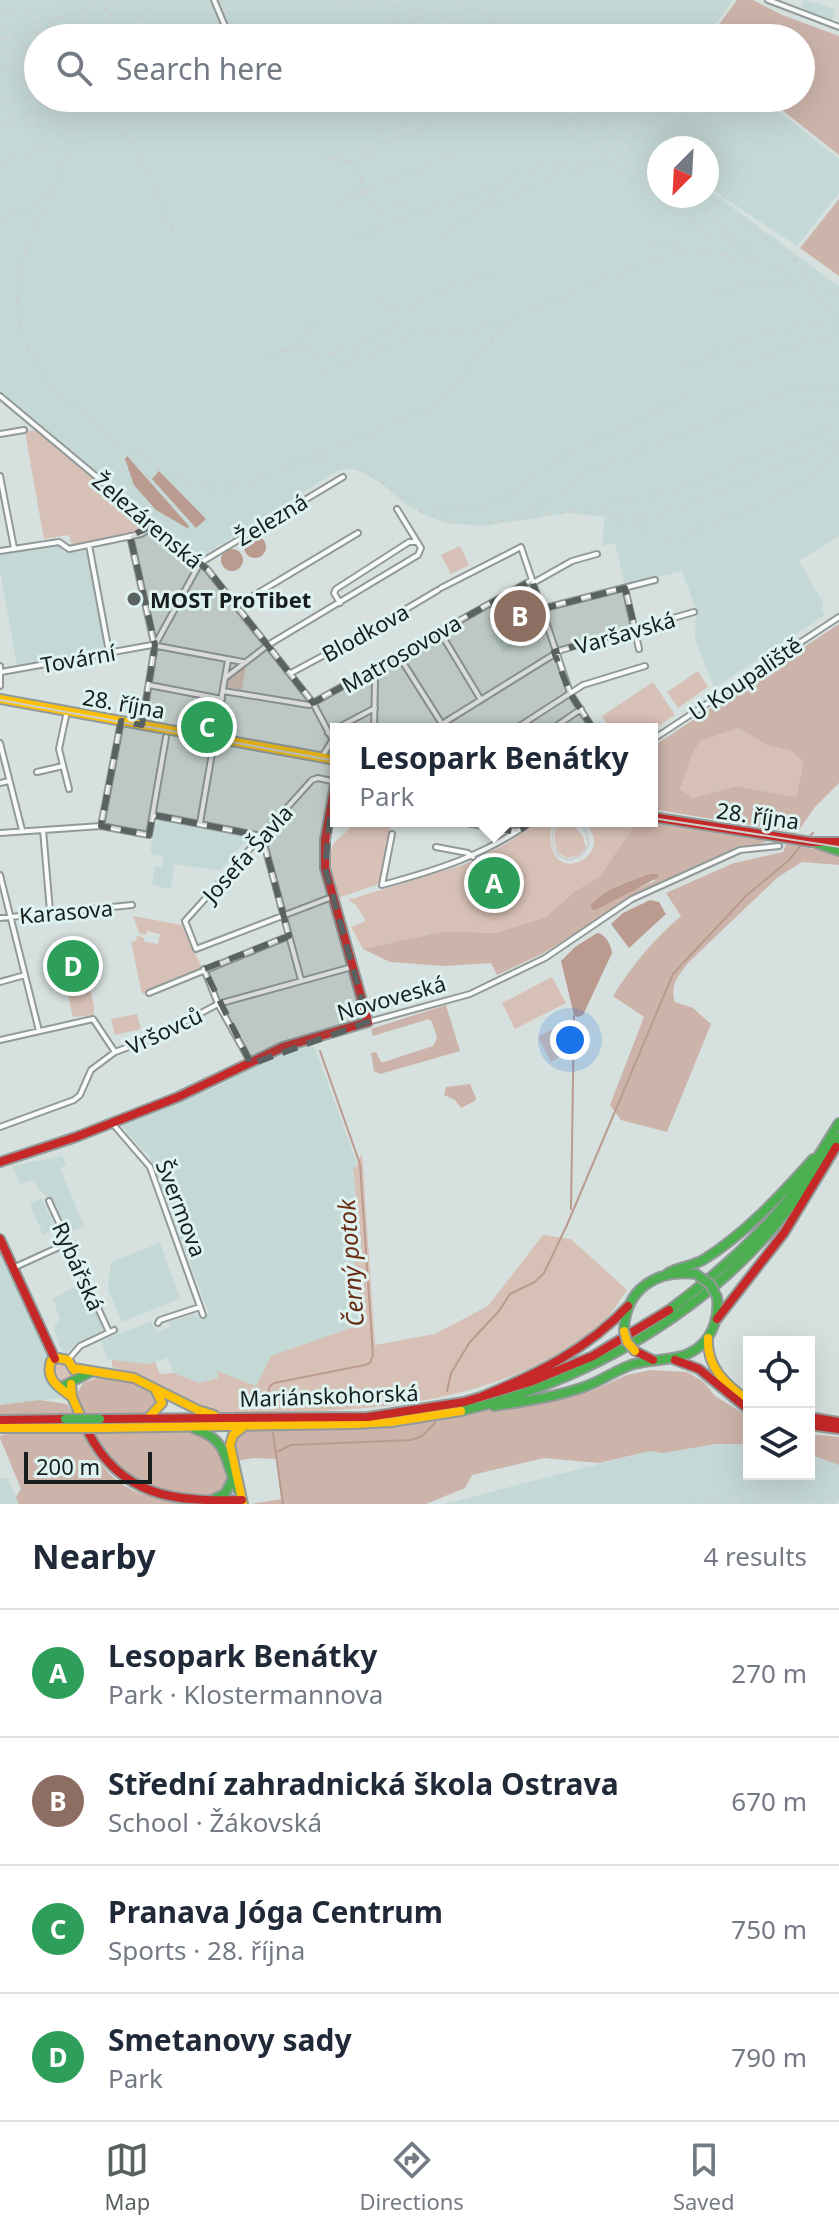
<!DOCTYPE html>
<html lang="en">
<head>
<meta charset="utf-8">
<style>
	:root { --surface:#fff; --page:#f2f2f3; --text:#1f2937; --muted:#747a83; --line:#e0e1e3; --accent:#5a6261 }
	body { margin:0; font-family:"Noto Sans",sans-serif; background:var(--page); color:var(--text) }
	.controls { position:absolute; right:24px; bottom:24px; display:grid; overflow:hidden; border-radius:0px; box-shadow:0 8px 32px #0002 }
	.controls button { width:72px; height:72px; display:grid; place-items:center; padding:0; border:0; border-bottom:2px solid var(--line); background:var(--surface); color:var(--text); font:40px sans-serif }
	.compass { position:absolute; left:647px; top:136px; width:72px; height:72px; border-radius:50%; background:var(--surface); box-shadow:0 8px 32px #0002; rotate:204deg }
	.scale { position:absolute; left:24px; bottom:20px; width:128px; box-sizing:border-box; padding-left:8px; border:4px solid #171e1d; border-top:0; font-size:22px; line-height:28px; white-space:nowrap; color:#171e1d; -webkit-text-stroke:6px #def2ef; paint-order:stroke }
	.you { position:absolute; left:570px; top:1040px; width:28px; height:28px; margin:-20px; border:6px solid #fff; border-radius:50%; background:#1a73e8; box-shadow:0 0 0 12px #1a73e833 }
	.badge { display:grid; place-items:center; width:52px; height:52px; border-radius:50%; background:var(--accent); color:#fff; font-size:26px; font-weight:700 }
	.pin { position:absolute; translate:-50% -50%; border:4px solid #fff; box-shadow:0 2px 8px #0006 }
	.popup { position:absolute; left:330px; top:723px; width:328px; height:104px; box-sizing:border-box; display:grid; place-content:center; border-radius:0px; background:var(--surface); filter:drop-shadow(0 2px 6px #0005); font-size:26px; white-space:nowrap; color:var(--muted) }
	.popup b { font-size:30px; color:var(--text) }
	.popup::after { content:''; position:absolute; left:50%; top:100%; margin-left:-16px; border:16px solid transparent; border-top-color:var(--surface) }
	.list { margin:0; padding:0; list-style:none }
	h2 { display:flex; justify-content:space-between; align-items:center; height:104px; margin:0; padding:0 32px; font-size:34px }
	h2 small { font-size:26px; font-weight:400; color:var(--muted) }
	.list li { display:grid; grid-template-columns:52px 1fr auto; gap:24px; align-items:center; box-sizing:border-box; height:128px; padding:0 32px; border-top:2px solid var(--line) }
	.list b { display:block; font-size:30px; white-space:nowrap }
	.list p { margin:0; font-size:26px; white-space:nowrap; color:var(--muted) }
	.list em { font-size:26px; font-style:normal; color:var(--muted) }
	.icon { flex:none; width:44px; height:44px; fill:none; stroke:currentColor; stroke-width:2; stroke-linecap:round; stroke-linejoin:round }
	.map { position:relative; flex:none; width:839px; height:1504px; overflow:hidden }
	.search { position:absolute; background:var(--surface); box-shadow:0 8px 32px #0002; left:24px; right:24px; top:24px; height:88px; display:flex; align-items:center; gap:20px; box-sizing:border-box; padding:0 28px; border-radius:44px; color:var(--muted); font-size:30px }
	.sheet { height:616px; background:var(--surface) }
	nav { display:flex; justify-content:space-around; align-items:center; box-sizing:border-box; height:112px; border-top:2px solid var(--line); background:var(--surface); font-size:22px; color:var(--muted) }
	nav a { display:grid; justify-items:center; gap:4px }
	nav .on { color:var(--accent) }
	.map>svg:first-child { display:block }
	.built { fill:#c4d8d5 }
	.green { fill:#d7c0b5 }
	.forest { fill:#ccb4aa; fill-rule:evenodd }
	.water { fill:#bb9b8f }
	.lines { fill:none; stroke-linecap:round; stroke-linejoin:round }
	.stream { stroke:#bb9b8f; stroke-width:2 }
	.street-casing { stroke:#929a99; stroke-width:8 }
	.fast-casing { stroke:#929a99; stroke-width:12 }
	.slow-casing { stroke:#929a99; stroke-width:12 }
	.jam-casing { stroke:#929a99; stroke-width:12 }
	.street { stroke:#f9fafa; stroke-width:4 }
	.fast { stroke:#4caf50; stroke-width:8 }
	.slow { stroke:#ffc107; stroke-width:8 }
	.jam { stroke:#c62828; stroke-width:8 }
	.tram { stroke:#cccece; stroke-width:2 }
	.rail { stroke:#cccece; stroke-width:2; stroke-dasharray:4 8; stroke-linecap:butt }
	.fast-bridge-casing { stroke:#929a99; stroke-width:12; stroke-linecap:butt }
	.slow-bridge-casing { stroke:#929a99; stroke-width:12; stroke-linecap:butt }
	.fast-bridge { stroke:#4caf50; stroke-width:8 }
	.slow-bridge { stroke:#ffc107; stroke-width:8 }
	.marked { fill:#5a6261; fill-opacity:0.2; stroke:#5a6261; stroke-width:6; stroke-dasharray:16 10; stroke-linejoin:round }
	.poi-dot { fill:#5a6261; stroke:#def2ef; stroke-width:3 }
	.labels { text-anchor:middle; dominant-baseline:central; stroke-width:6; stroke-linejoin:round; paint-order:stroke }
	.street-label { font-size:22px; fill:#171e1d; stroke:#def2ef }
	.poi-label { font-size:22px; font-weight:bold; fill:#171e1d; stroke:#def2ef; text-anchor:start }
	.water-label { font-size:24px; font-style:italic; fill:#6b2c16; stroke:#def2ef }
</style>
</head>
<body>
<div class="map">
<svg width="839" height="1504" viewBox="0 0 839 1504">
	<rect width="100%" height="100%" fill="#d6e0de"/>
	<path class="built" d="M0,0h733l-28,38h-667v60h724l77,61v34l-42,53 -90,-59v-39h-48v48h48v-8l132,99v249l-40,25 24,42 -1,7 3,5 -111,73 -19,-50 1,-29 -14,-38 -57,14 -10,-42 -13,3 3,-29 -37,-4 -85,13 -37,-3 -25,-10 -18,-11 -22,-19 -21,-12 -10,-2 -11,1 -137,86 -8,-3 -194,-162z
		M804,0l31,9 -4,16 -31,-13z
		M49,545h9l7,8 21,-3 19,99 -88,16 -17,-95v-17z
		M530,587l14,45 -41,21 -11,-18 14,-8 -12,-22z
		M160,820l86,16 2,2 -28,33 -45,-7 -5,25 -18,-4 3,-19 7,1 2,-10 -13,-3 -1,-4 5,-26z
		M313,1043l43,118v6l-3,2 9,85 -8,3 8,67 -91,32 -14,30 -39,-14 1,6 -20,5 -26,-10 -5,-15 -19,6 -41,-4 -7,-19 9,-4 41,-15 6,10 14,-5 -2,-5 26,-8 3,3 11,-4 -60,-157 -27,-29 1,-4 96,-37 34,-20z
		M62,1156l4,9 -6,3 24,58 -16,7 -14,-30 -16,-14 -3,-8 -4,-1 -11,4 -8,-18z
		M41,1198l15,31 -13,6 -13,-31z
		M160,1243l20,56 -58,23 -14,-33 3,-27z
		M0,1249l47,104 -2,27 12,9 3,9 -60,7z
		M83,1282l21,49 -28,13 -11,10 -6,-9 -5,-18 6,-8 -7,-20z
		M716,1444h33v30h60v-20l30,11v36l-3,3h-392l206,-53 13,2z
		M8,1478l11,26h-19v-25z"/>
	<path class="green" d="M36,430l114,96 -15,7 -63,12 -3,-10 -25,4 -19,-107z
		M460,546l9,19 -18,9 -10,-19z
		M246,665l-4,25 -16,-3 1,-7z
		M698,671l10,16 -30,21 -11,-16z
		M653,682l22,33 -23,15 -42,-1 -8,-13z
		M739,728l27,17 25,6 14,11 -9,35 -60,-11 -45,12 -12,-9 12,-32 9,-16z
		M352,821h40l-12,60 -4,4 -35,12 -4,-1c-4,-17 -13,-39 -2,-54 7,-8 15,-10 17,-21z
		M539,821h13c-14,76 73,34 30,0h55l-37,55 -25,15 -29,26 -51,16 -50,-2 -82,18 -12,-22 15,-6 -10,-16 -8,-5 118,-36 40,-20z
		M557,821h13l13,15 3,12 -7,7 -12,3 -10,-6 -3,-12z
		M133,916l49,9 20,43 -60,26 -11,-52 6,-2 -1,-4 7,1 2,5 13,2 2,-10 -13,-3 -1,4 -7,-2z
		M78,936l16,70v9l-21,2 -18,-75z
		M552,977l14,26 -51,26 -13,-26z
		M137,1014l4,15 -26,6 -4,-16z
		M557,1027l10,20v6l-16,9 -13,-25z
		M362,1153l13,192 60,-11 53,-28 55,-71 28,4 56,51c-8,11 -16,26 -26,34 -110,89 -253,89 -387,88l-19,-6 -34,-21 -49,-18v-7l37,4 6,-2 5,12 13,-1 26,10 20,-5 -2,-7 39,15 15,-30 91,-32 -8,-67 8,-4 -9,-85 3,-1z
		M50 1372a11 11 0 1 1 22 0a11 11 0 1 1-22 0Z"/>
	<path class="forest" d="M737,0h16l29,15 57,21v119l-72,-57h34v-60h-92z
		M839,199v77l-39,-28z
		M839,624v159l-24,24 -18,26 -145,-24v-62zM739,728l27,17 25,6 13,11 -8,35 -60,-11 -44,12 -12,-9 11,-32 9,-16z
		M637,821l130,20 -69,26 -65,31 -91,56 -45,21 -6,-12 -46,3 -55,-4 -27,-13 82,-18 50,2 51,-16 29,-26 25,-15zM649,874l6,7 -32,13 -27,16c12,-26 28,-26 53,-36z
		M786,844l53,9v12l-37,-3 -24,15 -89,85c-10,13 -20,23 -14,40l18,6 18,16 -44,108 -46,-12 -11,-15 34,-88 -31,-21c20,-32 40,-56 68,-80l-15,-23 68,-30 49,-11z
		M446,1005l14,46 -80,23 -6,-3 -3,-18 5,-1 5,10h3l49,-16 4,-8 -5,-16 -3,-3 -56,17 -2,-7z
		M470,1084l6,14 -1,3 -14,7 -6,-8 -11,-5 2,-8z
		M651,1370l36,2 17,10 11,14 34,21v27h-33l-53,9 -13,-2 -51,12 -55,-5 -72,17 -7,13 -39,16h-175l30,-5 -5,-40 -23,-1 -17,3 -2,-16 3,-9 12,-7 147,-3 83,-15 59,-6 51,-13 38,-17z
		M97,1378c19,1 59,4 60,27l-12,9h-62l-7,-19 7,-12z
		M40,1400l27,4 7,10 -74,1v-10z
		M184,1431c10,1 22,3 30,9 11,10 23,39 10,50 -17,14 -86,-3 -101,-16 -13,-11 -21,-27 -30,-41z
		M9,1433l74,1c30,59 55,63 118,70h-182l-3,-7 5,-8 -21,-51v-2z
		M809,1434l30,3v28l-30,-11z"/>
	<path class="water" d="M127,456l61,69 1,4 -33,-19 -22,-25 -9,-26z
		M159,471l47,48 -10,9 -44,-49z
		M244 547a11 11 0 1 1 22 0a11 11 0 1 1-22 0Z
		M221 560a11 11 0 1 1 22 0a11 11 0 1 1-22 0Z
		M649,874h8l2,3 -63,33 -5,-1v-4c15,-17 37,-23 58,-31z
		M650,900l9,2 7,12 -37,34 -18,-24 12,-11z
		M597,933c9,1 14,12 15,20l-29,62 -5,2 -4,-2 -13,-54 14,-14z"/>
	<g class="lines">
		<path class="stream" d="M811,835l2,-2
			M571,1209l3,-193
			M447,1391l4,-18 19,-31 29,-31 11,-17 25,-12 9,-9 23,-48 106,-251 73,-78 43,-36 18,-22
			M266,1399l4,-13 4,-3 91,-18 5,-2 3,-8 -13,-191 -40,-113
			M273,1433l10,71
			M277,1452l14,-7 120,-5 11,-4 13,-13"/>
		<defs>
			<path id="street" d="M214,0l16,38
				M768,0l71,27
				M393,38l5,-2
				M0,396l207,173 106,134 23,43
				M0,434l24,-4
				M0,476l14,72
				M130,536l24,107
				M89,545l20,107
				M0,551l59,-9 10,7 72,-15 14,-8
				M533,583l39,-22 25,-7
				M441,588l80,-41 49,146 23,36
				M625,588l14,61
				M340,603l-6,-10 2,-4 73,-47h6
				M238,605l120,-72
				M541,609l114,-29
				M440,632l41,68
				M399,656l43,68
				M0,666v20
				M372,671l3,11 -1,47
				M1,672l151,-27 91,17
				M291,673l80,-43 67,-40
				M225,678l43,-33 150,-90 3,-7 -24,-39
				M149,685l73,14
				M223,691l86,14 223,-125
				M67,711l-8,38 10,40
				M142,725l13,-80 45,-82 143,-86
				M434,729l127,-79 133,-38
				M515,729l68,-44 62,-19
				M552,729l29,-20
				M328,733l47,-25
				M652,740l187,-123
				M0,743l22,87
				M322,757l11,-18
				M37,772l26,-6
				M0,783l9,-2
				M153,815l109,21 39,144
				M425,821h12
				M454,821l61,10
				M200,823l28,-163
				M101,826l20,-104
				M43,830l7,81
				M0,833l101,-7 48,9 17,-98
				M392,834l-10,51c55,-15 104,-30 150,-64
				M436,847l32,6 5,4
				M0,875l39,156
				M332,897l-136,52 -11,-28 127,-141 6,-2 18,4
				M0,918l132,-13
				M204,969l14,35 33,59
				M0,982l25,-7
				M149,993l140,-57
				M368,1022l102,-28 75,-36 87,-59 108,-49 39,-4
				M0,1040l93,-21 22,33
				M112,1123l38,44 53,148
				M0,1127l74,-27 6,-5 11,-25 24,-18 41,-15 62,-33 134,-37
				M49,1201l60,131
				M13,1268l55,-25
				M158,1323l2,-3 40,-13
				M68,1360l12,-14 34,-16"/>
			<path id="fast" d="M816,843l23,8
				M668,1273c11,-6 24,-7 35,-13 42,-26 78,-65 110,-101
				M669,1310c50,-37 97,-78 133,-129 13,-19 25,-39 37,-58
				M624,1331c1,-42 32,-62 72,-57
				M61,1387l30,-15
				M494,1406c30,-4 61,-9 90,-19 18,-6 33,-18 50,-23 22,-6 47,-2 65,-17 15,-12 20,-32 18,-50
				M461,1411c119,-28 233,-91 313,-184 24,-28 44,-60 65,-90
				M195,1429c37,12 28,36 45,64
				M216,1498l9,-4 7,-14"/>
			<path id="slow" d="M0,699l336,61
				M708,1338c-2,29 19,48 41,63
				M73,1368l61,10 64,32 16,5
				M71,1384l1,13 8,18
				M72,1397c-14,-10 -27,-18 -21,-36l7,-3 10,2 6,10
				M150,1416l12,-13 -7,-14
				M0,1428h67
				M101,1428l254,-4 36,-2 70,-11
				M242,1428l-9,7 -3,10 13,59"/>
			<path id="jam" d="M652,817l159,25h28
				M0,1162l76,-25 102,-40 105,-50 85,-25 -43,-154v-28l11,-61
				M0,1239l55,120
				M717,1319l67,-86 52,-86
				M635,1351l18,9
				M675,1360l24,9 50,41
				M483,1396c54,-22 105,-47 145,-90
				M809,1417l30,5
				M100,1419l268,-2 96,-15 66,-20 63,-26 76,-46
				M0,1420l65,-1
				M809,1425l30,4
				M88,1432c33,65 87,70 154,68"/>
		</defs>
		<use href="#street" class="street-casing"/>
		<use href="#fast" class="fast-casing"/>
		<use href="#slow" class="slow-casing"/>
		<use href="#jam" class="jam-casing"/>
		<use href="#street" class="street"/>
		<use href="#fast" class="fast"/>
		<use href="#slow" class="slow"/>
		<use href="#jam" class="jam"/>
		<path class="tram" d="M0,700l336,61
			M652,818l187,29
			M556,821c-5,17 -8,35 14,39l13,-6 6,-10 -3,-13 -11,-10"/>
		<path class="rail" d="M220,0l16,38
			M325,0c54,7 117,2 162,38
			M460,0l33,21 31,7
			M0,12l32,2
			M0,25l43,-2 68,-23
			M373,27l20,-6 31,-2
			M66,38l20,-18 37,-20
			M99,38l11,-22 13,-12
			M125,38l13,-21 19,-17
			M380,38c29,-12 55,-15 85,-3
			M0,39l25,-2 21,-8
			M0,56l30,-12
			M0,70l20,-10 18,-15
			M94,98c-19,33 -32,71 -47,106 -9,20 -20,40 -26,62 -21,87 44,134 104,180 34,26 73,51 117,39l185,-75 25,-20 47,-59 33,-22 124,-51 34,-6 29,2 55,11 65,30
			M127,98l-8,19 1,7 29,50 24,58
			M542,98l29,34 61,48 66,48 55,26
			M559,98l29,22
			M585,98l74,56
			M0,100l43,-2
			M581,110l78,59
			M11,115l26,-3 26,-14
			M171,115l42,-17
			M570,117l89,67
			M0,125h50l27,-12
			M379,130l35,-5
			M360,149c75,-11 123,-75 199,-21
			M336,159l16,3 26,-10
			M319,160c15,-6 51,7 41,29 -4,8 -16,11 -23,14
			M0,163c33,-8 56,-19 78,-46
			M361,180c15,38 21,33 55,18
			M707,194l105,79
			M685,196l62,47
			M351,197l108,-45
			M491,208l56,-30 35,-9
			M0,220l29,-11 19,-16
			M443,234c23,-12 34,-31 53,-46 32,-25 77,-36 114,-17
			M358,237l137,-53
			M650,246l35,-3
			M715,294c50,-17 83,-17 124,19
			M378,297l7,9 12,4 93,-37
			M285,350l15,-7 13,-20
			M270,355l21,-6 34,5 14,-2 43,-19 19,-20
			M683,367c50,-21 101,-51 156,-38
			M737,367c33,-12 65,-30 102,-26
			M323,373l92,-38 57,-5 34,-10
			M801,408l38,-8
			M659,409l32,-15
			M130,457l32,36
			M312,462l35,3 34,14
			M371,474l51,38 17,7 21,4h27l85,-12 75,4 37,-8 155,-65
			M602,506l67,-14 170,-68
			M434,507l29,3 32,-7 80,-54 54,-23 40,-22
			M530,512l57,-39 192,-80 30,-6 30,3
			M621,520l30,10
			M668,543l121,-52 50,-38
			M693,1504l146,-8"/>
		<defs>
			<path id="fast-bridge" d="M696,1274l14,10 7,13
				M65,1419h35"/>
			<path id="slow-bridge" d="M624,1331l3,11 8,9
				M67,1428h34"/>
		</defs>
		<use href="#fast-bridge" class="fast-bridge-casing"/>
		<use href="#slow-bridge" class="slow-bridge-casing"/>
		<use href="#fast-bridge" class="fast-bridge"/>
		<use href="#slow-bridge" class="slow-bridge"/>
	</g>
	<path class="marked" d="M155,525l54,46 104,132 219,-123 9,29 84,-21 10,41 -81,23 16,41 46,71 -99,68 -33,-6 3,-19 -43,-7 -1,20 -11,1 -101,-14 -6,61 43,154 -117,42 -47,-95 85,-33 -27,-100 -109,-21 -4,20 -48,-9 20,-105 21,4 13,-80 -25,-109z"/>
	<circle class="poi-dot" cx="134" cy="599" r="8"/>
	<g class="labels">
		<g class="street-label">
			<text transform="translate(271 519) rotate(-31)">Železná</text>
			<text transform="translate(148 520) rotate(40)">Železárenská</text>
			<text transform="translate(365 632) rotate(-29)">Blodkova</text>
			<text transform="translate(625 632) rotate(-16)">Varšavská</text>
			<text transform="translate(401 653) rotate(-30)">Matrosovova</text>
			<text transform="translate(78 658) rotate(-10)">Tovární</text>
			<text transform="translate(745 678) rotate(-34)">U Koupaliště</text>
			<text transform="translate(124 703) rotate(10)">28. října</text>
			<text transform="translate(758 815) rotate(8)">28. října</text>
			<text transform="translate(247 853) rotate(-48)">Josefa Šavla</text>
			<text transform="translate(66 911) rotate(-5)">Karasova</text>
			<text transform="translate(391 997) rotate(-16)">Novoveská</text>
			<text transform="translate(164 1030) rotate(-25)">Vršovců</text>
			<text transform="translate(182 1208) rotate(69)">Švermova</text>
			<text transform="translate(79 1266) rotate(66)">Rybářská</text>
			<text transform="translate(329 1395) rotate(-2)">Mariánskohorská</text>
		</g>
		<g class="poi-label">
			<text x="150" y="599">MOST ProTibet</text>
		</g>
		<g class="water-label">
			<text transform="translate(350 1263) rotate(-94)">Černý potok</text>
		</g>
	</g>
</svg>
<div class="controls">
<button><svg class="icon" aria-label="locate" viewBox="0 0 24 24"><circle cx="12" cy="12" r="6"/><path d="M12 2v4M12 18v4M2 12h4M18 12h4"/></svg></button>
<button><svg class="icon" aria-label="layers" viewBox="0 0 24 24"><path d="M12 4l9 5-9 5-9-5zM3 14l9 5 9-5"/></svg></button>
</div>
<svg class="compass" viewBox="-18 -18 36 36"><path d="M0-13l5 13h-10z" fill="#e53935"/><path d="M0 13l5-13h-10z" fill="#747a83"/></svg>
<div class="scale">200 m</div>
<div class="you"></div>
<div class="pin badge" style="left:494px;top:883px;background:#2e9e5b">A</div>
<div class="popup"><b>Lesopark Benátky</b>Park</div>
<div class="pin badge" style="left:520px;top:616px;background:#8d6e63">B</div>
<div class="pin badge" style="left:207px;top:727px;background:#2e9e5b">C</div>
<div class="pin badge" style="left:73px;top:966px;background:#2e9e5b">D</div>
<div class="search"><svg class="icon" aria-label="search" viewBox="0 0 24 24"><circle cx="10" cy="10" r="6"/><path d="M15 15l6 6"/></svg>Search here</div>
</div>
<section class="sheet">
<h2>Nearby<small>4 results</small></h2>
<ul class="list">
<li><span class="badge" style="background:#2e9e5b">A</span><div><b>Lesopark Benátky</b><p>Park · Klostermannova</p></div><em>270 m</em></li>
<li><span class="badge" style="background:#8d6e63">B</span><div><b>Střední zahradnická škola Ostrava</b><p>School · Žákovská</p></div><em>670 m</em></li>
<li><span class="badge" style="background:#2e9e5b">C</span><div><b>Pranava Jóga Centrum</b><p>Sports · 28. října</p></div><em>750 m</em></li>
<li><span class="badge" style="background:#2e9e5b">D</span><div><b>Smetanovy sady</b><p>Park</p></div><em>790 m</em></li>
</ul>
</section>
<nav>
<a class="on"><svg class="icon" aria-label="map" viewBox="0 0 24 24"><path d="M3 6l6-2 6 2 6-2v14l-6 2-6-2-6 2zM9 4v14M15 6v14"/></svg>Map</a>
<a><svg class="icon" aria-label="directions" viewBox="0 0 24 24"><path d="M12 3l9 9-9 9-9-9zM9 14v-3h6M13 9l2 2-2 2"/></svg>Directions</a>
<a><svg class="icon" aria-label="saved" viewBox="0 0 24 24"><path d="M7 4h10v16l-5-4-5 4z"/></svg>Saved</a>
</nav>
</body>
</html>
